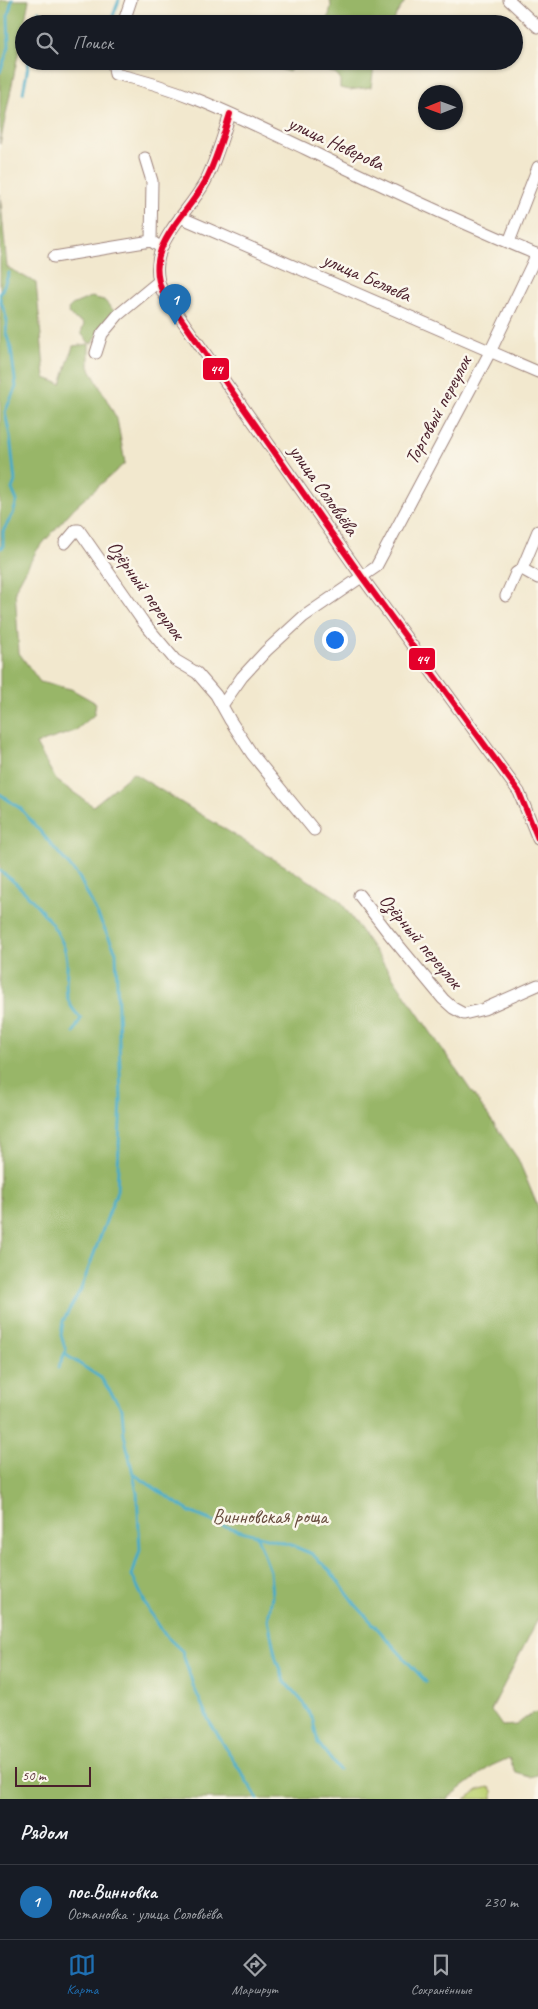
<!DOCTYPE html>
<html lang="ru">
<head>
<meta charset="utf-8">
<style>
	:root { --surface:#171b24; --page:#20242c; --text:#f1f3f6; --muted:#9ea1a6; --line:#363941; --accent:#1f6fb2 }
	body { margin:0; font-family:Caveat,sans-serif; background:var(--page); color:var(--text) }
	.compass { position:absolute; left:418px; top:85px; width:45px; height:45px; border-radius:50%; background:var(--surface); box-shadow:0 1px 4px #0004; rotate:269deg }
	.scale { position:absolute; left:15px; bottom:12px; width:76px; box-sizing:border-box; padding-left:5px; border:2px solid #4a1f2b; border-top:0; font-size:14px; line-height:18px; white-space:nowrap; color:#4a1f2b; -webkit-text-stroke:4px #fbf7ec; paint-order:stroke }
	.you { position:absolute; left:334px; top:639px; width:18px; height:18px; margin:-12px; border:4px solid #fff; border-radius:50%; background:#1a73e8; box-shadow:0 0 0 8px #1a73e833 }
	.badge { display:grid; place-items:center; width:32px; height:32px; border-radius:50%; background:var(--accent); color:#fff; font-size:16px; font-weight:700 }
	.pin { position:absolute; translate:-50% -41px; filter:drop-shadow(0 1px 2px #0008) }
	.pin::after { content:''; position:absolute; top:26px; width:18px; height:15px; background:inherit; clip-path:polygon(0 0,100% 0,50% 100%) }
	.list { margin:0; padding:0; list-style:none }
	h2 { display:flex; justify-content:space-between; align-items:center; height:65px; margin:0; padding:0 20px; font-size:21px }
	h2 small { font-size:16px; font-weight:400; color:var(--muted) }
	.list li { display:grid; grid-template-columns:32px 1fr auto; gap:15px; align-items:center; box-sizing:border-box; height:75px; padding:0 20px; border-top:1px solid var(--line) }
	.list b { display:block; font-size:19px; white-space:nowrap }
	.list p { margin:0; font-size:16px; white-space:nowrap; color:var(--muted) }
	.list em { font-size:16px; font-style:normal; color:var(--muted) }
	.icon { flex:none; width:28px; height:28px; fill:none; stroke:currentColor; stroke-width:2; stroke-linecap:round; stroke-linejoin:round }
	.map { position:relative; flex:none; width:538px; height:1799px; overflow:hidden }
	.search { position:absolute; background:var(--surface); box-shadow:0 1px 4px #0004; left:15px; right:15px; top:15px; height:55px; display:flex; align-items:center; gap:12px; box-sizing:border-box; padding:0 18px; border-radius:28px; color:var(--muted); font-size:19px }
	.sheet { height:140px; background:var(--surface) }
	nav { display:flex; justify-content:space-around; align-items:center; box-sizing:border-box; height:70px; border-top:1px solid var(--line); background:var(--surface); font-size:14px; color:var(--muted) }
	nav a { display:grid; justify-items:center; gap:2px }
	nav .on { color:var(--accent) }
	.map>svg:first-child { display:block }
	.green { fill:#c0d477; stroke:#857a51 }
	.forest { fill:#98b668; stroke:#716a4a }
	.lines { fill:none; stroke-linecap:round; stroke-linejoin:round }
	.stream { stroke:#46abc6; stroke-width:3 }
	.minor-casing { stroke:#9e847c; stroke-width:13 }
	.minor { stroke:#fff; stroke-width:11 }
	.bus-1-casing { stroke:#fbf7ec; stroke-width:10 }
	.bus-1 { stroke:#e4002b; stroke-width:6 }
	.labels { text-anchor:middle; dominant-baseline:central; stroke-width:5; stroke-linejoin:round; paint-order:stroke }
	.street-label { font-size:20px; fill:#4a1f2b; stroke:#fbf7ec }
	.park-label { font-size:20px; fill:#684c3e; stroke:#fbf7ec }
	.line-badge { stroke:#fbf7ec; stroke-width:2 }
	.badge-label { font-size:14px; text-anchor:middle; font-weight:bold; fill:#fff }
</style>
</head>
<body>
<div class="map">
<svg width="538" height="1799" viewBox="0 0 538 1799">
	<rect width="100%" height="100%" fill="#fbf7ec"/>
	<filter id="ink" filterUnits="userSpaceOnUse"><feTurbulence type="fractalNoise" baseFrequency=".02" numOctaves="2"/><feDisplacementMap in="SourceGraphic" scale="10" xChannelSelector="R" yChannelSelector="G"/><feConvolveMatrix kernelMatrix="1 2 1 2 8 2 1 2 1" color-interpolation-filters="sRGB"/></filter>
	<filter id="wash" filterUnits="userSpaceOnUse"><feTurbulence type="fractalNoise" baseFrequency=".0096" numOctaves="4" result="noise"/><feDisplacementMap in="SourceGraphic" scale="20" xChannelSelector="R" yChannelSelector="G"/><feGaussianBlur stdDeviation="1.12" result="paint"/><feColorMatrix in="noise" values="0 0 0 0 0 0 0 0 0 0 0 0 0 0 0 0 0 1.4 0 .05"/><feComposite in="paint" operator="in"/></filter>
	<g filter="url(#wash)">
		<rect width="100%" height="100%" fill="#f2e8ce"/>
		<path class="green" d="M489,1787l4,3v9h-28l13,-9z"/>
		<path class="forest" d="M0,0h29l-29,144z
			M330,0h74v3l-8,12 -3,9h-66l4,-18z
			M274,61h22l-7,11 -9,-3 -5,-4z
			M335,61h45l-6,6 -3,20 -21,3 -10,-2v-10l-5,-5 -8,-2z
			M0,194l7,73 29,16 9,95 16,6 12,-38 16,-2v23l28,52 8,44 -51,45 -37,42 -22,40 4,63 21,29 31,7 25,14 -2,12 -19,16 -39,13 20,36 37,26 40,-33 206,126 179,260 20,48v412l-47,91 11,16 14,-1 16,-12 6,-1v63l-8,2 -14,-4 -7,-15 -18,8 -44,33h-447z
			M91,297l13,3 10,11 -22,32h-3l-8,-10 3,-9c-7,-6 -14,-4 -16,-15l4,-4z"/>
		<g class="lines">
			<path class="stream" d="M36,24l3,-13
				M110,24l9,-24
				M0,72l9,-25 -1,-31 4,-16
				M23,93l6,-32
				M0,295l9,-22
				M0,298l7,22 -1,13 5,16 5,38 -11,25 5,24 5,45 -3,8 5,12 -4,13 -10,17v16l-3,1
				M0,794l21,15 58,68 37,75 5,147 -4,92 -36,98 -18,32 -2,14 5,16 -8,17
				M0,871c21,14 55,51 64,76 10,26 -10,47 17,71l-7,14
				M66,1355l35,23 21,31 2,25 13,58 3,58 -8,25 15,32 18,28 17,16 11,34 16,36 49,78
				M135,1475l55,37 34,14 67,19 21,9 19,18 24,32 71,78
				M256,1534l14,37 2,25 -4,24 8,39 8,22 18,20 11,19 5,23 21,27"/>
		</g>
	</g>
	<g filter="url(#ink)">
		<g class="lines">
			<defs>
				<path id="minor" d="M509,0l29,27
					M123,24l8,-24
					M113,61l2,13c68,14 129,46 191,75 76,37 154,73 232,106
					M230,114c-7,22 -14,47 -25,68 -20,37 -63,65 -42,111l199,284 157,215 19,47
					M145,158l7,23 -1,60
					M180,217l358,155
					M509,242l29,-75
					M54,257l97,-16 9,6
					M96,353l6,-19 16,-19 40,-33
					M65,543l11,-13h3l65,93 31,37 22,13 19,22 14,25 22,34 62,76
					M522,569l16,-38
					M522,569l16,9
					M506,596l10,-23 6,-4
					M223,704l19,-27 24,-26 37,-34 73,-50 114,-215 47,-98
					M359,895l31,40 53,64 10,9 11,6 20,-5 54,-24"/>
			</defs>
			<use href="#minor" class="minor-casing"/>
			<use href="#minor" class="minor"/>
			<defs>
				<path id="bus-1" d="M230,114c-7,22 -14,47 -25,68 -20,37 -63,65 -42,111l199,284 157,215 19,47"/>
			</defs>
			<use href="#bus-1" class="bus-1-casing"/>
			<use href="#bus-1" class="bus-1"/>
		</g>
	</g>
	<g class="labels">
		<g class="street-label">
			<text transform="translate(336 143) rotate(25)">улица Неверова</text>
			<text transform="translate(367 277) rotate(24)">улица Беляева</text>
			<text transform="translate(438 410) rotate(-62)">Торговый переулок</text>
			<text transform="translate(324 490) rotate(55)">улица Соловьёва</text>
			<text transform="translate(146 590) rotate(54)">Озёрный переулок</text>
			<text transform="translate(421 941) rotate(50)">Озёрный переулок</text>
		</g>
		<g class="park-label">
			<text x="270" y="1516">Винновская роща</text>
		</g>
	</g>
	<g class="line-badge">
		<rect x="202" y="357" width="28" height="24" rx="5" fill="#e4002b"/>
		<rect x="408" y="647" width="28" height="24" rx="5" fill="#e4002b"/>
	</g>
	<g class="badge-label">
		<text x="216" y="374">44</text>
		<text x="422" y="664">44</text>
	</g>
</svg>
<svg class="compass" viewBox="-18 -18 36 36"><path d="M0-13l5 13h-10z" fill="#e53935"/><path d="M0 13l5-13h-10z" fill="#9ea1a6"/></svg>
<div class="scale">50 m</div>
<div class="you"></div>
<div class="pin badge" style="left:175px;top:325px">1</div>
<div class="search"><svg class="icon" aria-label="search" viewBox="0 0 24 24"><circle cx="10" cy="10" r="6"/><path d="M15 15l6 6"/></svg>Поиск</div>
</div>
<section class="sheet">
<h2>Рядом<small></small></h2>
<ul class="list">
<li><span class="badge">1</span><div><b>пос.Винновка</b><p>Остановка · улица Соловьёва</p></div><em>230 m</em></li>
</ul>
</section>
<nav>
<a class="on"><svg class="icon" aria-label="map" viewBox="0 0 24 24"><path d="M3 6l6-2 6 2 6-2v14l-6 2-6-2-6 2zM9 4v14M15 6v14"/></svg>Карта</a>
<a><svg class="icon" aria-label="directions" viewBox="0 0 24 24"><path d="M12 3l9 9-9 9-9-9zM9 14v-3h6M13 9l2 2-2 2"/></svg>Маршрут</a>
<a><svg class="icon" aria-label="saved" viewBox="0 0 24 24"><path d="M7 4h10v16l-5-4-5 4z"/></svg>Сохранённые</a>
</nav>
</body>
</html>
